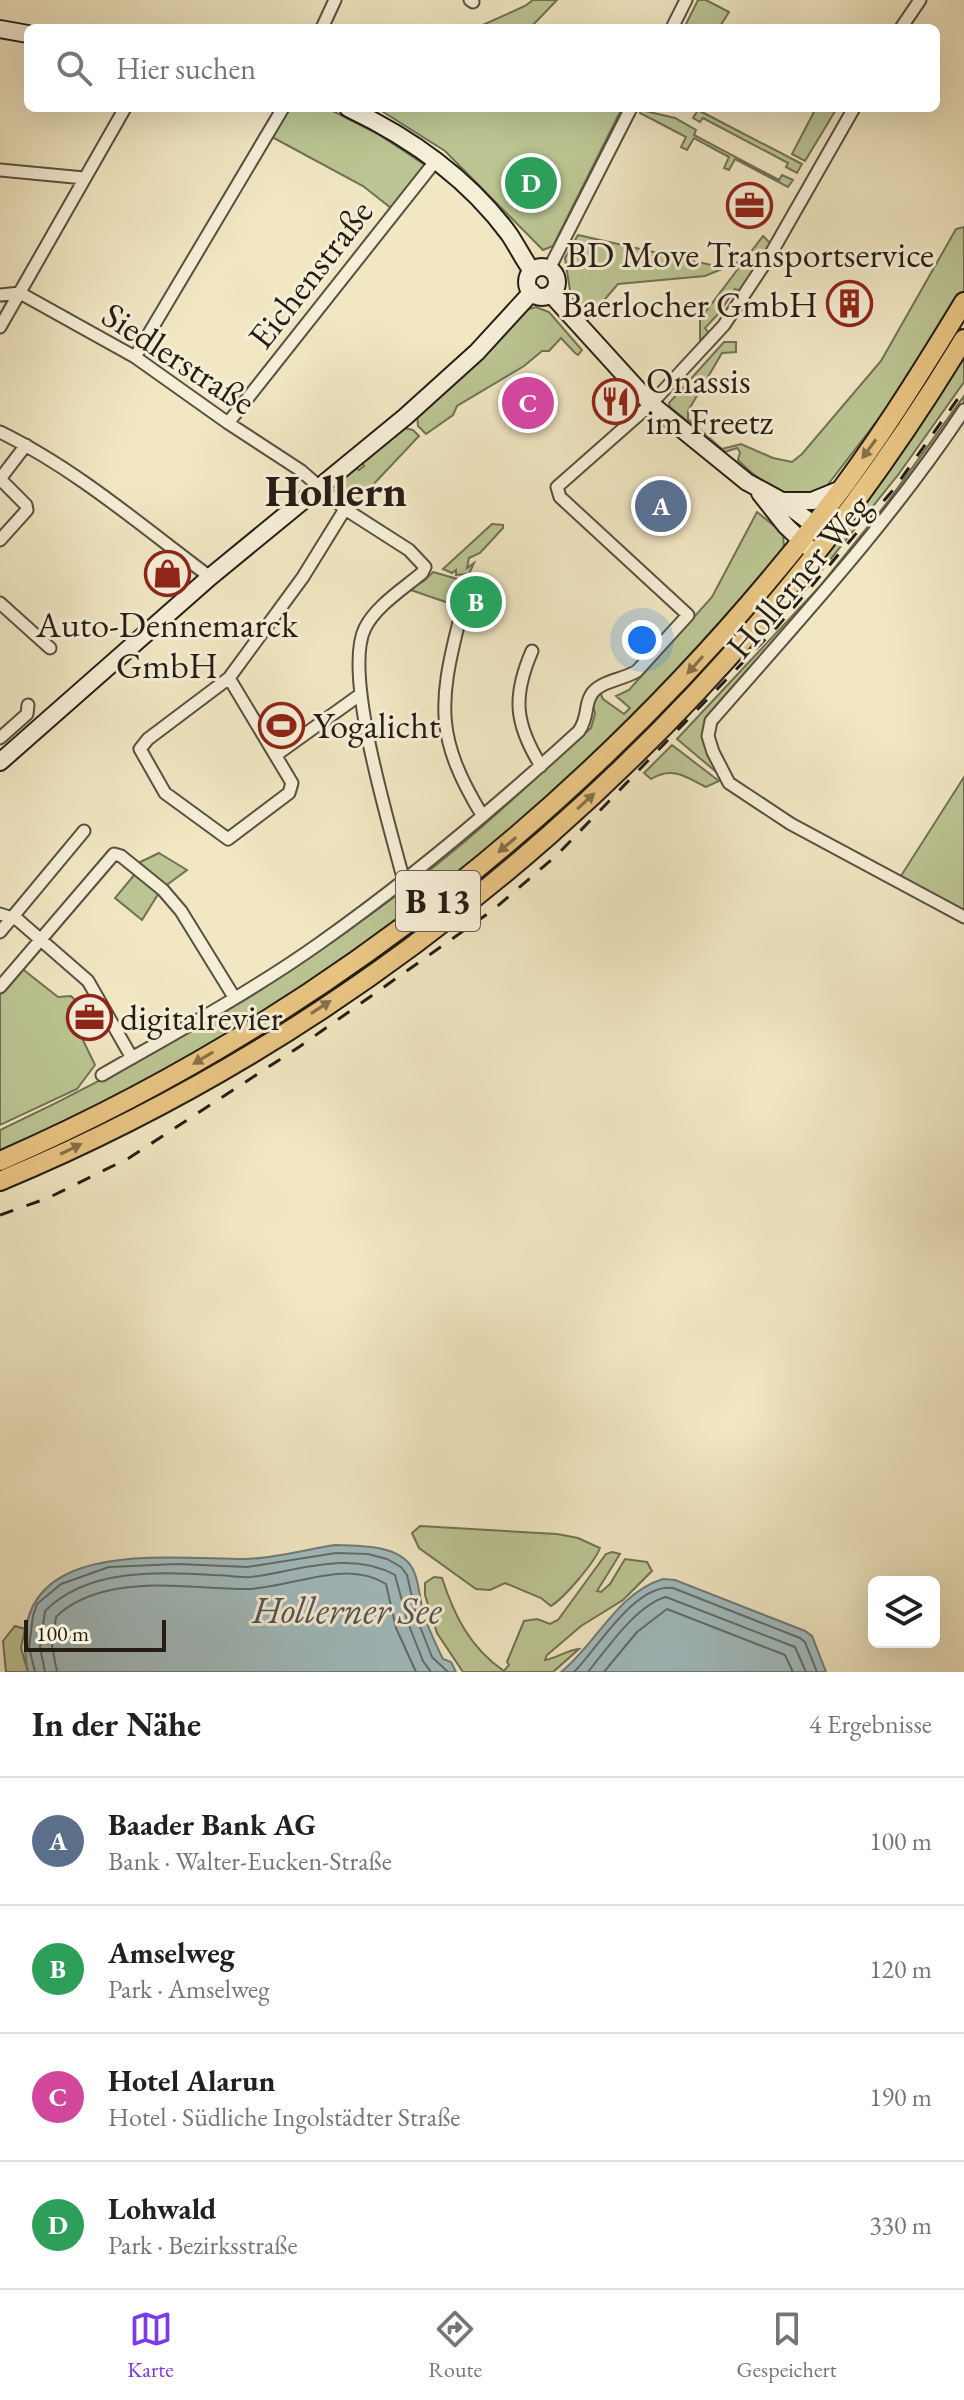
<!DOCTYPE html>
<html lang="de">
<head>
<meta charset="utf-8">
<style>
	:root { --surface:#fff; --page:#f6f6f6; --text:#202124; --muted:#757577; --line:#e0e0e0; --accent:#7c3aed }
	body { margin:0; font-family:"EB Garamond",serif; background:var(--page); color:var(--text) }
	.controls { position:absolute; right:24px; bottom:24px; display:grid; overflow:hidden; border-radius:12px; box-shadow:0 8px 32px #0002 }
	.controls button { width:72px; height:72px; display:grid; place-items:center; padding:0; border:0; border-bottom:2px solid var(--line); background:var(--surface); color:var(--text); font:40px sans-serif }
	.scale { position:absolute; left:24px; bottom:20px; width:142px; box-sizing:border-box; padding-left:8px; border:4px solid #251d14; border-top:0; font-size:22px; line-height:28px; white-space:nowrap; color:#251d14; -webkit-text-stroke:6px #f6efd8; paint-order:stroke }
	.you { position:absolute; left:642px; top:640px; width:28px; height:28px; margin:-20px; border:6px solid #fff; border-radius:50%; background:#1a73e8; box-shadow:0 0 0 12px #1a73e833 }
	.badge { display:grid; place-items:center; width:52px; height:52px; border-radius:50%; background:var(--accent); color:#fff; font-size:26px; font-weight:700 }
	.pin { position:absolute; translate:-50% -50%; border:4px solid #fff; box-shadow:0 2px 8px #0006 }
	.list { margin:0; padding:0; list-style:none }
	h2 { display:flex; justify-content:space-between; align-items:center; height:104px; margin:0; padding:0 32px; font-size:34px }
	h2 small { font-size:26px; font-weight:400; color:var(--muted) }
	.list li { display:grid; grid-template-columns:52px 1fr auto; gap:24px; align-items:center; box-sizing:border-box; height:128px; padding:0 32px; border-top:2px solid var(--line) }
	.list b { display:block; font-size:30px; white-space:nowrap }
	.list p { margin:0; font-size:26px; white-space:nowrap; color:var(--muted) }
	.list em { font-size:26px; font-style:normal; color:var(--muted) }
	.icon { flex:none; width:44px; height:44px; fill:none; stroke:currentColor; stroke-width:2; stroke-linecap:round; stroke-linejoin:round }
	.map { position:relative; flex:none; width:964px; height:1672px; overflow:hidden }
	.search { position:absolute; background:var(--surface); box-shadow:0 8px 32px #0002; left:24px; right:24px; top:24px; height:88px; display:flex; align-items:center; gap:20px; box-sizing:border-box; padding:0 28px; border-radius:12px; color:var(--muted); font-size:30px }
	.sheet { height:616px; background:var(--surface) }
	nav { display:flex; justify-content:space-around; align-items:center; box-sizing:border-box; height:112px; border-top:2px solid var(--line); background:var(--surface); font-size:22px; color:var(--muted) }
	nav a { display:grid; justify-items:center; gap:4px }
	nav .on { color:var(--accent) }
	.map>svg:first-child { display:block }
	.green { fill:#bbc593; stroke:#707154; stroke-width:2 }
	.water { fill:#a1bcbf; stroke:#6f7c7b; stroke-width:2 }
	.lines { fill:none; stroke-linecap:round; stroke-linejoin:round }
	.shore { stroke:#636c6a; stroke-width:2 }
	.street-casing { stroke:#585040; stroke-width:15 }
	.secondary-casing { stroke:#251d14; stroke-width:20 }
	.primary-casing { stroke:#251d14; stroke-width:22 }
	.street { stroke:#f6efd8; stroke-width:11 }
	.secondary { stroke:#f6efd8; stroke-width:16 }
	.primary { stroke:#e8c482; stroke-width:18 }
	.rail { stroke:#251d14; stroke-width:3; stroke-dasharray:14 14; stroke-linecap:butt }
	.oneway { fill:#86704b }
	.labels { text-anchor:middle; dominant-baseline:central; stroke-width:6; stroke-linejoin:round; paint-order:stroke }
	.shield { fill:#f6efd8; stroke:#645c4f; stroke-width:2 }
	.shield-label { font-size:34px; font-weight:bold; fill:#251d14 }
	.poi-label { font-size:36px; fill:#251d14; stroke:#f6efd8; text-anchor:start }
	.street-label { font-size:36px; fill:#251d14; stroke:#f6efd8 }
	.water-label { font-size:38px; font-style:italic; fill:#505550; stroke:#f6efd8 }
	.district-label { font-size:44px; font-weight:bold; fill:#251d14; stroke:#f6efd8 }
</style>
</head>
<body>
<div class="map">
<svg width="964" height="1672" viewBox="0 0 964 1672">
	<rect width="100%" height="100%" fill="#f1e7c3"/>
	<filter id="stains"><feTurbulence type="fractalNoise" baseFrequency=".0025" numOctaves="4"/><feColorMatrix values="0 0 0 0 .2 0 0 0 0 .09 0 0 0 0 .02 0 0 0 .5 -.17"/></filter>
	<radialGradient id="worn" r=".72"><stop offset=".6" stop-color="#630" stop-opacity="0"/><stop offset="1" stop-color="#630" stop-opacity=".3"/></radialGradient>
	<path class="green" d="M533,0h24l-27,28h-54l49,-22z
		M698,0h8l23,12 -10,16h-35z
		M289,108h38l51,26 47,31 -34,43 -28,-22 -91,-49z
		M377,108h245l-69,138 -10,4 -98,-99z
		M816,108h21l-32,53 -13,-7z
		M641,110l34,8 21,12 -2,5 85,45 3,-5 11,5 -5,7 -53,-28 -6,11 -5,-2 5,-11 -35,-19 -7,12 -6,-3 5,-10 -46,-24z
		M698,110l104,54 -5,9 -11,-6 2,-4 -85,-45 -3,4 -7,-4z
		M964,227v64l-57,91 -84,109c-32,16 -63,-9 -85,-31l2,-8 -3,-4 -12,4 -55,-45 -1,-4 55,-61h12v10l-14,1 -34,58v8l34,30 19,-5 32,14 19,4 10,-8 79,-93 75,-132z
		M578,235l142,32 19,-5 -34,14 -87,8 -31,36 -16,-23 -6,-39z
		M763,236l7,7 -30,48 -5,-2 -15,23 -15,16 4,5 -9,7v-21z
		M536,307l13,5 33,38 -4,5 -3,-2 -14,-15 -12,13h-7l-18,15 -67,40 -4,9 -27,19 -8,-8 -1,-13 109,-103z
		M964,352v30l-66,93 -89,111 -132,141 -2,-2z
		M964,396v8c-53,76 -111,149 -171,219 -30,35 -62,65 -88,103l16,50 -44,-37 144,-154 65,-81z
		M404,428l9,2 6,6 -66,70 -8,-6 1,-3 -6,-5 -4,1v-7l20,-18 3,2 5,-4 -2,-3z
		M757,512l26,21 1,15 -111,131 -163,155 -155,120 -173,110 -182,92v-26c147,-69 287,-151 417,-250 61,-46 117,-101 174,-152l4,-14 -2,-11 7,-11 3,7 21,15 6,-6 -14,-12 13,-6 83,-93z
		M492,524l11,1v3l-23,25 -11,5 -2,10 7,-5 -5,11 -13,1v-5l-4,3 -9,-4z
		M433,572l35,10 6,6 -11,20 -55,-19 16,-8z
		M643,730l3,3 -69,67 -135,114 -153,107 -102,62 -187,93v-8l191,-96 409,-301z
		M672,745l47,36 -13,6c-20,-10 -33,-21 -55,-8l-7,-6z
		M964,777v133l-65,-31z
		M159,853l28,17 -23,17 -28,-23z
		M135,874l18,15 7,2 -18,29 -27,-22z
		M20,967l38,30 13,-1 5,5 -8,8 27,56 -18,24 -77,36v-132z
		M420,1526l137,8 21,4 22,10c-6,15 -35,49 -49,58l-10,-8 -36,-15 -15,7 -14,-1 -57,-41 -7,-15z
		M612,1552l8,2 -23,37 4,1 9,-8 15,-25 22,3 5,9 -29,29 -42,26 -34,29 -2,5c12,-2 22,-10 34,-11l-26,23h-90l-26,-39 -12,-38v-12l9,-6 8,1c12,37 28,70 62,93l5,-6 -2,-3 17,-41 13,-2 13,5 8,-4 48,-66z
		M15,1626l10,3 -4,19 7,24h-22l-3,-31z"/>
	<path class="water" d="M335,1545c26,1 70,-1 80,29 5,14 5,30 10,44 4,12 10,24 15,35l3,6 8,3 5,10h-428c-28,-137 136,-113 216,-113 27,0 64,-10 91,-14z
		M663,1579l12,1 130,51 7,5 14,36h-265c36,-29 56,-79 102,-93z"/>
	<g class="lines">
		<path class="shore" d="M35,1672l-6,-25 4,-31 4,-12 24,-20 48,-17 69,-3 69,3 89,-14 32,1 19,5 14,8 6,8 10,44 15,38 16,15
			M45,1672l-5,-25 5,-36c43,-43 113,-39 169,-36 12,0 25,3 37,2 47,-6 99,-27 144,-2l13,48 15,38 8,11
			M57,1672l-5,-26 4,-29c15,-15 38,-24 60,-28 43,-8 87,0 130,0 43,0 99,-31 140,-5l10,44 20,44
			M574,1672c24,-24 61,-89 99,-84l127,50 5,4 12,30
			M588,1672c19,-23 48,-67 78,-75l129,50 11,25
			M604,1672l33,-40 30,-23 118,46 8,17"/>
		<defs>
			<path id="street" d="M470,0l3,2
				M322,28l13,-28
				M672,28l14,-28
				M901,28l19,-28
				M0,170l84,8
				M549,269l82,-161
				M0,295l20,-2 115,64 93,66 72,47 45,39 64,41 16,17 -3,6c-19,16 -46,33 -57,55 -23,46 26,201 39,254
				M0,327l125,-219
				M135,357l148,-249
				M964,410c-74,112 -165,210 -253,311l-3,15 5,16 16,31 62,41 173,93
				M228,423l209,-264
				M0,432c76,37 143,95 210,145
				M0,540l27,-30 -1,-5 -26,-26 26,-34
				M0,603l50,45
				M459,622c-21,83 -23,117 23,193
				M532,651c-20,46 -17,73 9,115
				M229,678l63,105 -3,10 -61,46 -63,-46 -25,-44 8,-10 81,-61 74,-101 42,-68
				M0,738l27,-24 1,-9
				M276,755l85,-61
				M0,914l18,6 70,61 44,77
				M0,932l84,-101
				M0,987l114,-133 7,2 42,34 18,21 53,86
				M102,1075c73,-42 149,-83 218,-132 91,-64 177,-137 259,-212 10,-15 5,-24 12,-36 8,-14 32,-15 46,-24l51,-56 -128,-118 -3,-10 94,-83 73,-79 45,-68 85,-149"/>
			<path id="secondary" d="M0,29l28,5
				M348,108c63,30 119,69 161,126 8,12 15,26 23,37
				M527 282a15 15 0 1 1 30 0a15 15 0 1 1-30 0Z
				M551,294l100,110 96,78 35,19 40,30
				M760,493l26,33 22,21
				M783,501h29l27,-11
				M0,762l210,-185 195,-160 72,-65 55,-60"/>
			<path id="primary" d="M0,1161c324,-141 604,-367 821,-645 53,-68 98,-140 143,-214
				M0,1181c399,-166 741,-473 964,-842"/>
		</defs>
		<use href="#street" class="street-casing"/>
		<use href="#secondary" class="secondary-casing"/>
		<use href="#primary" class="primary-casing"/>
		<use href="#street" class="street"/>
		<use href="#secondary" class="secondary"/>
		<use href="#primary" class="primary"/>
		<path class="rail" d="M0,1215l48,-17 81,-40 170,-111 194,-137 64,-55 220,-228 116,-137 71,-100"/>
	</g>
	<defs><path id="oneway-solid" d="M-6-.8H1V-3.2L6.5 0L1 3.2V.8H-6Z" transform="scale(2)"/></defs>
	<g class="oneway">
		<use href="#oneway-solid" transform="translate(869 449) rotate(126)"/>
		<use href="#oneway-solid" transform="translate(695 665) rotate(132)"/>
		<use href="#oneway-solid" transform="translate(586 801) rotate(-43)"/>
		<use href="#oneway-solid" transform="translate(507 845) rotate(140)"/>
		<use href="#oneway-solid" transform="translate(321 1007) rotate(-33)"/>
		<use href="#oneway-solid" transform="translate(203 1058) rotate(149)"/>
		<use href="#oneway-solid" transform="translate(71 1149) rotate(-26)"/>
	</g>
	<defs>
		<symbol id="office-ring" viewBox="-11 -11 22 22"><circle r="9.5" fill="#f6efd8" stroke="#8f2418" stroke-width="1.5"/><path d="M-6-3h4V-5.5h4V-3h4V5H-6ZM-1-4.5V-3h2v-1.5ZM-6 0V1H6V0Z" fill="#8f2418"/></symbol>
		<symbol id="building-ring" viewBox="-11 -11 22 22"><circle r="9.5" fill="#f6efd8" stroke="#8f2418" stroke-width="1.5"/><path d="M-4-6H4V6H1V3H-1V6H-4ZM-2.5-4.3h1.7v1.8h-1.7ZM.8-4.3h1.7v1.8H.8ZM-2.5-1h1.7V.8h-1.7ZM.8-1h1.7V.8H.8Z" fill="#8f2418"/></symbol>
		<symbol id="restaurant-ring" viewBox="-11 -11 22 22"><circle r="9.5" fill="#f6efd8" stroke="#8f2418" stroke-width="1.5"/><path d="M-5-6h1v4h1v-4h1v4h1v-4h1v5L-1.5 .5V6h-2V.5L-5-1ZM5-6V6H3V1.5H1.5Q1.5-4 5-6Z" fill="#8f2418"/></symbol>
		<symbol id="shop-ring" viewBox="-11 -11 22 22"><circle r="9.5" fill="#f6efd8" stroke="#8f2418" stroke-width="1.5"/><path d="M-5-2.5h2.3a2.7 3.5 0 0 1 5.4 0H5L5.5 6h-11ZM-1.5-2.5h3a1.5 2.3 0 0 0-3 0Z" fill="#8f2418"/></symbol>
		<symbol id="stadium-ring" viewBox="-11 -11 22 22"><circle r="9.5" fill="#f6efd8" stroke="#8f2418" stroke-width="1.5"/><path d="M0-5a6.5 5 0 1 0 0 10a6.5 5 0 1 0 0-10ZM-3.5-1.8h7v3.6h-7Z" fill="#8f2418"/></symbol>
	</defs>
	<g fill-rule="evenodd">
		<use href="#office-ring" x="724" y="180" width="51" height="51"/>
		<use href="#building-ring" x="824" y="278" width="51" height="51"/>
		<use href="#restaurant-ring" x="590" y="376" width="51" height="51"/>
		<use href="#shop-ring" x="142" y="548" width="51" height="51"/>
		<use href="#stadium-ring" x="256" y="700" width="51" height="51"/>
		<use href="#office-ring" x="64" y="992" width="51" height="51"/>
	</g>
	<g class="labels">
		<rect class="shield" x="396" y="871" width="84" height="60" rx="6"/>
		<g class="shield-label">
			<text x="438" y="901">B 13</text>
		</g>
		<g class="poi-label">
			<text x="750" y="254" text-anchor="middle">BD Move Transportservice</text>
			<text x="818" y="304" text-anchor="end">Baerlocher GmbH</text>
			<text x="646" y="380">Onassis<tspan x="646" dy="41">im Freetz</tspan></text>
			<text x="167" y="624" text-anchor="middle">Auto-Dennemarck<tspan x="167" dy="41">GmbH</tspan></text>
			<text x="313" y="725">Yogalicht</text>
			<text x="120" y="1017">digitalrevier</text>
		</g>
		<g class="street-label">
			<text transform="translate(310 274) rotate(-52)">Eichenstraße</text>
			<text transform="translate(179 358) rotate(33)">Siedlerstraße</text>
			<text transform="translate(798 576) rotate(-50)">Hollerner Weg</text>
		</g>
		<g class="water-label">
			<text x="347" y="1609">Hollerner See</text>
		</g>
		<g class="district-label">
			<text x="336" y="490">Hollern</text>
		</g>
	</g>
	<rect width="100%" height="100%" filter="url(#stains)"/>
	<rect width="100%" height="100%" fill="url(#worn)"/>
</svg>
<div class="controls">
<button><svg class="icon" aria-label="layers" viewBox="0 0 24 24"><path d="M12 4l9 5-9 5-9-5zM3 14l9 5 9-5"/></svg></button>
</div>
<div class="scale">100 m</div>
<div class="you"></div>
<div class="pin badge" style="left:661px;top:506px;background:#5c6f8a">A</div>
<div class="pin badge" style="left:476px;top:602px;background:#2e9e5b">B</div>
<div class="pin badge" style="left:528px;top:403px;background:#d1479c">C</div>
<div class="pin badge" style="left:531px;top:183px;background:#2e9e5b">D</div>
<div class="search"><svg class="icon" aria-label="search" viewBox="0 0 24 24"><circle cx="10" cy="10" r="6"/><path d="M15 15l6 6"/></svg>Hier suchen</div>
</div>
<section class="sheet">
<h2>In der Nähe<small>4 Ergebnisse</small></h2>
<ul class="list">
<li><span class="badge" style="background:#5c6f8a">A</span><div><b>Baader Bank AG</b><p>Bank · Walter-Eucken-Straße</p></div><em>100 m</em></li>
<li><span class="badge" style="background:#2e9e5b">B</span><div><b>Amselweg</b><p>Park · Amselweg</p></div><em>120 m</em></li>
<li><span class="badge" style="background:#d1479c">C</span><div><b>Hotel Alarun</b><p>Hotel · Südliche Ingolstädter Straße</p></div><em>190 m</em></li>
<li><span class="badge" style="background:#2e9e5b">D</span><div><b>Lohwald</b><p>Park · Bezirksstraße</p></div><em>330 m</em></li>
</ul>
</section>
<nav>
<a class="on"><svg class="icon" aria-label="map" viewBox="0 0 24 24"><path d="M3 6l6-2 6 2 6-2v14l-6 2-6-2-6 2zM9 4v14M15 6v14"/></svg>Karte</a>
<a><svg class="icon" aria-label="directions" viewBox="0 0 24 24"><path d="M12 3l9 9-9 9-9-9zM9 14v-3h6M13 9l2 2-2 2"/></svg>Route</a>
<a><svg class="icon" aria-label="saved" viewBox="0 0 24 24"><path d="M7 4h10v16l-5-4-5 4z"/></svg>Gespeichert</a>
</nav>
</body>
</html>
